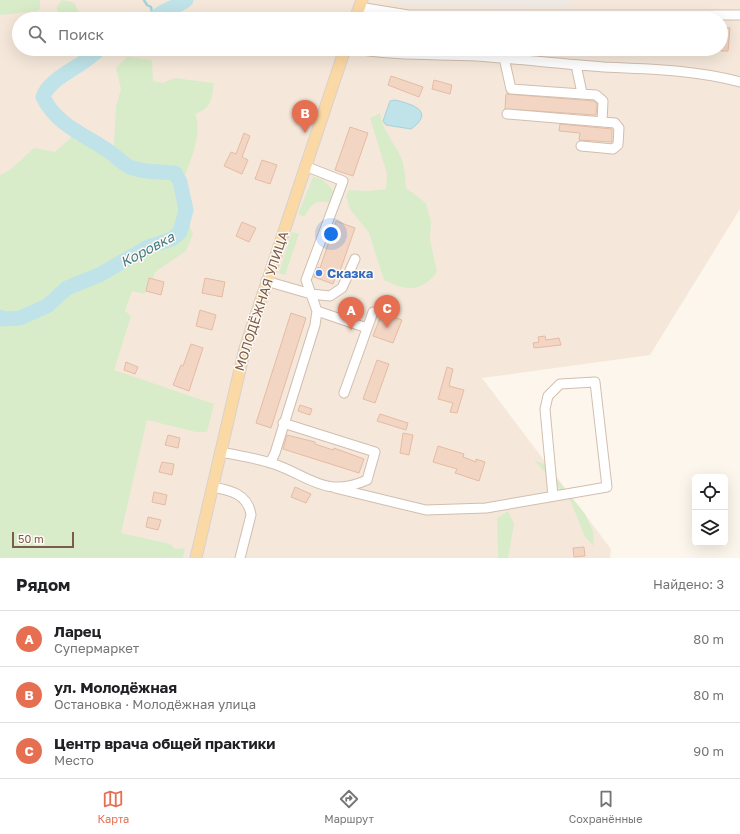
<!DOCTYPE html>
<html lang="ru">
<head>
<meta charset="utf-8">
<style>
	:root { --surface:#fff; --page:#f2f2f2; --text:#202124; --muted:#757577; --line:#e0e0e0; --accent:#e76f51 }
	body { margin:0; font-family:"Golos Text",sans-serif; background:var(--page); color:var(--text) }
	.controls { position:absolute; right:12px; bottom:12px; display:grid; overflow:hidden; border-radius:6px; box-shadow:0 4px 16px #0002 }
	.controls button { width:36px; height:36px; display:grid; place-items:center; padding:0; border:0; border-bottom:1px solid var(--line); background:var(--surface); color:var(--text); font:20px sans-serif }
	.scale { position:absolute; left:12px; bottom:10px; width:62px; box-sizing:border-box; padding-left:4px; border:2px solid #7a5c4d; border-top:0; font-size:11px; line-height:14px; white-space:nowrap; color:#7a5c4d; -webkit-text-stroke:3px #fffaf3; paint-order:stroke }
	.you { position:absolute; left:331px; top:234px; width:14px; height:14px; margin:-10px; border:3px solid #fff; border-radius:50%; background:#1a73e8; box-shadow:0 0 0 6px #1a73e833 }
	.badge { display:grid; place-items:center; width:26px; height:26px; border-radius:50%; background:var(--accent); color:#fff; font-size:13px; font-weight:700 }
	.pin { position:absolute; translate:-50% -33px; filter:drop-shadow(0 1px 2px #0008) }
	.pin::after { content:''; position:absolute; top:21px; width:14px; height:12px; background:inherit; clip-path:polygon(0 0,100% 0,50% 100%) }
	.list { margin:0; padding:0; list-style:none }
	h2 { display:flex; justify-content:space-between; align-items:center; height:52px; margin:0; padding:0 16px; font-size:17px }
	h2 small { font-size:13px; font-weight:400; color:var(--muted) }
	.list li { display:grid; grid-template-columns:26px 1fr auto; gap:12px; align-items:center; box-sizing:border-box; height:56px; padding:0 16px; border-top:1px solid var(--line) }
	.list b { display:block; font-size:15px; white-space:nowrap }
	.list p { margin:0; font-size:13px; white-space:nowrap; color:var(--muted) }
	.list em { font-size:13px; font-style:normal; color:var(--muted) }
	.icon { flex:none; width:22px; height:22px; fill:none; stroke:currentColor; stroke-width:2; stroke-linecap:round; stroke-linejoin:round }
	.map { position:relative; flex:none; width:740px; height:558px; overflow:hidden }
	.search { position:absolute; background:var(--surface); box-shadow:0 4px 16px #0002; left:12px; right:12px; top:12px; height:44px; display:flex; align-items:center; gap:10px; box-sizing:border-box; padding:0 14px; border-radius:22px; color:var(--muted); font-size:15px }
	.sheet { height:220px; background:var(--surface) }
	nav { display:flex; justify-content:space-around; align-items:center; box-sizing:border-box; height:56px; border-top:1px solid var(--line); background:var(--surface); font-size:11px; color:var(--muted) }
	nav a { display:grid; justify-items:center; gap:2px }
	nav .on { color:var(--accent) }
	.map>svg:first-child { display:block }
	.residential { fill:#f5e8da; fill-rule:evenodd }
	.industrial { fill:#efe9e4 }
	.green { fill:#d8ecc9 }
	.water { fill:#bfe3e8; stroke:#a5d3da }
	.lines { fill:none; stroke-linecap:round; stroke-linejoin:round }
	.stream { stroke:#a5d3da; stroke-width:2.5 }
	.river { stroke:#bfe3e8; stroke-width:15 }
	.building { fill:#f3d5c3; stroke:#e6bba3 }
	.minor-casing { stroke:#d1beb0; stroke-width:11 }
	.major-casing { stroke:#dad1cd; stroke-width:13 }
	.minor { stroke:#fff; stroke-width:9 }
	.major { stroke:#fbd9a5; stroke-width:11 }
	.shop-dot { fill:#3f7fe0; stroke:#fffaf3; stroke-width:1.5 }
	.labels { text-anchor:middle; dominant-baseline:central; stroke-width:3; stroke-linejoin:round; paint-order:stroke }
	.shop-label { font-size:13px; font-weight:bold; fill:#366cbe; stroke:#fffaf3; text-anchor:start }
	.street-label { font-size:13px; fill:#7a5c4d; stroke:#fffaf3 }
	.water-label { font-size:14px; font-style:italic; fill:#437c86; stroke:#fffaf3 }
</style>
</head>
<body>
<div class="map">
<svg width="740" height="558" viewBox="0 0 740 558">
	<rect width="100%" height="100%" fill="#fdf6ec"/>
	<path class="residential" d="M0,0h740v209l-90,146 -168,23 129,171 -1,9h-610zM19,19h702v30h-702z"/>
	<path class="industrial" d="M396,0h173l1,7 -158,-1 -17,-4z"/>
	<path class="green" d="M0,0h40v9l-3,2 -37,4z
		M62,0l13,3 6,16h-18l-7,-11z
		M127,57l25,3 1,21 10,2 12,-5 39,5c-2,15 -3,26 -19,31 9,22 -7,49 -13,71 16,20 2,36 11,49l-7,17 -31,21 -2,7 -4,-1 -4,16 -13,-3 -7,20 6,5 -17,54 100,34 -7,28h-11l-49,-12 -26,113 49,11 5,5 10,-1 -2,10h-183v-383l11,-6 23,-21 21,4 21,-19 -1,7 35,16 4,-10 2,-40 5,-17 -5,-21z
		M380,113c2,18 16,30 22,47 3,8 3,19 4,28l20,15 5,19 -1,18 7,32c-16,21 -32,19 -53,8l-15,-47 -19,-24 -4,-13 3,-6 20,1 17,-2 1,-15 -17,-56z
		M313,177l9,2 14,14 -5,10c-16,-4 -19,1 -27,14l-6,-3z
		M292,232l7,2 -14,41 -6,-2z
		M534,460l12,5 39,49 8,17 1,15 -9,-9 -14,-35z
		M508,511l6,13 -6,34h-10l-1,-40z"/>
	<path class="water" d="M395,100c17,4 41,11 16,29l-25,-4 -3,-4 7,-20z"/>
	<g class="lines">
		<path class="stream" d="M144,0l3,5 4,2 1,5 -4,3v4"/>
		<path class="river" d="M154,19c10,-11 20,-10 32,-19
			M0,317l3,2 17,-1 27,-12 20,-18 32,-13 49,-28 24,-8 8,-7 6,-22 -6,-28 -5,-9c-15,-2 -32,0 -45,-6 -7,-3 -13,-10 -20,-15 -24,-17 -53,-26 -67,-55 7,-21 42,-31 56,-48"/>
	</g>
	<path class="building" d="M721,27l9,1 -2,23h-7z
		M391,76l32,11 -4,10 -31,-12z
		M434,80l18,5 -2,9 -18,-5z
		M506,94l88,7 3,3 -1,11 -91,-6z
		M560,124l52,5v13l-33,-2 1,-7 -21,-2z
		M350,127l18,6 -15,43 -18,-6z
		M244,133l6,3 -8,21 6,3 -6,14 -18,-8 7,-14 5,2z
		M262,160l15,5 -7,19 -15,-5z
		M336,221l19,7 -16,46 -2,-1 -4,11 -19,-7 4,-10 2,1z
		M242,222l14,6 -7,14 -13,-6z
		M149,278l15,4 -3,13 -15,-4z
		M205,278l20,4 -3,15 -20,-4z
		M200,310l16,5 -4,15 -16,-4z
		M291,313l15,5 -35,110 -15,-5z
		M382,313l20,7 -9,23 -20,-7z
		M545,336l1,4 13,-2 2,7 -27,3 -1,-5 6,-1 -1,-5z
		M191,344l12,4 -14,43 -16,-6 8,-20 2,1z
		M377,360l12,4 -14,39 -12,-4z
		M126,362l12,5 -3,7 -11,-4z
		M447,367l6,2 -4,17 15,4 -7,23 -7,-1 3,-9 -15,-4z
		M300,405l12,4 -2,6 -12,-4z
		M380,414l28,9 -2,7 -29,-9z
		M403,433l10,2 -4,20 -9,-2z
		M168,435l12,3 -2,10 -13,-3z
		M287,435l28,7v2l18,6 1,-2 30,11 -5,14 -76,-24z
		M438,446l26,8 -1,3 13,5v-3l9,3 -6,19 -24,-8 2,-4 -24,-7z
		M162,462l12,2 -2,11 -13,-3z
		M295,487l16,7 -5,9 -15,-6z
		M154,492l13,3 -2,10 -13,-3z
		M148,517l13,3 -3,10 -12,-3z
		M584,547l1,9 -11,1 -1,-9z"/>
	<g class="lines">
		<defs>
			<path id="minor" d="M359,7l49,8h332
				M356,49c40,7 80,5 121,7 42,3 85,8 127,11 46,2 92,3 136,15
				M504,58l7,31 85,6 7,6 -1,21
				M576,65l6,28
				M507,114l108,9 4,5 -1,17 -5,4 -32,-3
				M305,166l38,15 -37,99 11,31
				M266,281l45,13 19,2 12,-8 13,-29
				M344,393l29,-81
				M220,452c17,3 35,6 51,11 38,12 53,36 96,17l8,-28 -92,-29
				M270,463l5,-10 40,-128 2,-14 50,17
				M212,487c18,3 36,7 39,28l-11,43
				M335,488l91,22 60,-2 121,-21 -12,-105 -35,2 -12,12 -3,13 8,87"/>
			<path id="major" d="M355,19l7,-19
				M196,558l49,-210 100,-299"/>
		</defs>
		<use href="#minor" class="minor-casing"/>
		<use href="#major" class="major-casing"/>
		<use href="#minor" class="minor"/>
		<use href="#major" class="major"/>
	</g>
	<circle class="shop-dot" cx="319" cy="273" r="4"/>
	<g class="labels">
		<g class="shop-label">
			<text x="327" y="273">Сказка</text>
		</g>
		<g class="street-label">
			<text transform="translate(261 301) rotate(-72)">МОЛОДЁЖНАЯ УЛИЦА</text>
		</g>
		<g class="water-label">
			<text transform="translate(147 249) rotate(-28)">Коровка</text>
		</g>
	</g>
</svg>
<div class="controls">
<button><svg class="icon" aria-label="locate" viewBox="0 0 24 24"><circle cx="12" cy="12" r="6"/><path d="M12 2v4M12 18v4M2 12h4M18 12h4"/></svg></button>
<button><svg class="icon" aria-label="layers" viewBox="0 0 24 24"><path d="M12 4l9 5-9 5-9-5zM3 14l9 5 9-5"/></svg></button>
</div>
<div class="scale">50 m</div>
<div class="you"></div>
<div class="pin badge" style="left:351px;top:330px">A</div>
<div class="pin badge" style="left:305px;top:133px">B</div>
<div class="pin badge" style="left:387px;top:328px">C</div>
<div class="search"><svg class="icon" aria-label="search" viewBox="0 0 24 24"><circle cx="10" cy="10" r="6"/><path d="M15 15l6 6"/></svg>Поиск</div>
</div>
<section class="sheet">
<h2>Рядом<small>Найдено: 3</small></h2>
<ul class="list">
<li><span class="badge">A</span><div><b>Ларец</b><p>Супермаркет</p></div><em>80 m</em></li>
<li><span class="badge">B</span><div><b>ул. Молодёжная</b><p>Остановка · Молодёжная улица</p></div><em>80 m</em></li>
<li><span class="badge">C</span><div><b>Центр врача общей практики</b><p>Место</p></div><em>90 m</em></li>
</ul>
</section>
<nav>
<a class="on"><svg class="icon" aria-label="map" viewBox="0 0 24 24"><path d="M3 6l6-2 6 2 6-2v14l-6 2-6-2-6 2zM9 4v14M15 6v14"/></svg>Карта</a>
<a><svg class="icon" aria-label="directions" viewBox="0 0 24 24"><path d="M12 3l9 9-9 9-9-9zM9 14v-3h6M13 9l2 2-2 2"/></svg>Маршрут</a>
<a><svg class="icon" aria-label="saved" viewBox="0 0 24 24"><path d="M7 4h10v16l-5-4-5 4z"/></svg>Сохранённые</a>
</nav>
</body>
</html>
